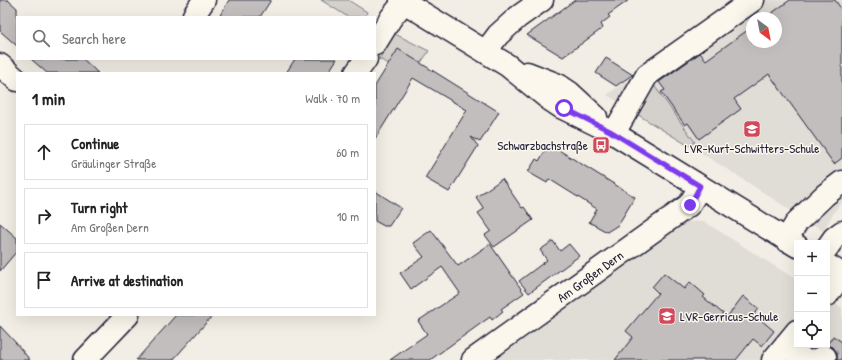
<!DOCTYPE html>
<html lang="en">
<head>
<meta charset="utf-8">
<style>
	:root { --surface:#fff; --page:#f2f2f2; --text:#222; --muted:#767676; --line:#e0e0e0 }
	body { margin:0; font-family:"Patrick Hand",sans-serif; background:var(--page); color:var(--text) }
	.controls { position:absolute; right:12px; bottom:12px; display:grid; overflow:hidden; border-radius:0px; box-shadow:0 4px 16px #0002 }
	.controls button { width:36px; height:36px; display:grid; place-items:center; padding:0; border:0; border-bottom:1px solid var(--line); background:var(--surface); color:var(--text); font:20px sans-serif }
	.compass { position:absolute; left:746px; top:12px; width:36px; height:36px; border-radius:50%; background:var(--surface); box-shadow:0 4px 16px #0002; rotate:148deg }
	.stop { position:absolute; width:12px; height:12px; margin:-9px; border:3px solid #7c3aed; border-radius:50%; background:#fff }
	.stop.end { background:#7c3aed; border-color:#fff; box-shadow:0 1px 4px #0008 }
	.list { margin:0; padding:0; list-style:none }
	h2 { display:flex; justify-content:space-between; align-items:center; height:52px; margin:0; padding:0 16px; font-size:17px }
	h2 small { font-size:13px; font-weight:400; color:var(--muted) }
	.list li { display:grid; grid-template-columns:26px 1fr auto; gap:12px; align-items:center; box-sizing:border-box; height:56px; margin:0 8px 8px; padding:0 8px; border:1px solid var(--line); border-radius:0px }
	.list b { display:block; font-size:15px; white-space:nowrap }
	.list p { margin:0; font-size:13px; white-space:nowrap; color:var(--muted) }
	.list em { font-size:13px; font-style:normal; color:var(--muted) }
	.icon { flex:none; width:22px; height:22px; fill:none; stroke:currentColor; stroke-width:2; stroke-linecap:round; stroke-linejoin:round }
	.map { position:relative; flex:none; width:842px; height:360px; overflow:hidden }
	.search { position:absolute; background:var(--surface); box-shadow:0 4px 16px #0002; left:16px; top:16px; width:360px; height:44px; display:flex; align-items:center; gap:10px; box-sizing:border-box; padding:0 14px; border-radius:0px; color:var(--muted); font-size:15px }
	.panel { position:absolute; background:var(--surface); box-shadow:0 4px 16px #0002; left:16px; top:72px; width:360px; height:244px; border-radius:0px }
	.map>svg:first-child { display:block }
	.built { fill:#e0dcd6; fill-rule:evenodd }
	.green { fill:#d4d1cc; stroke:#7b7a84 }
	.building { fill:#c2bebe; stroke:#22223b }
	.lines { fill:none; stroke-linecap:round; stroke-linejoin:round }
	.minor-casing { stroke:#22223b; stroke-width:25 }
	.major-casing { stroke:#22223b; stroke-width:25 }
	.minor { stroke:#fbf7ec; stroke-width:22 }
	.major { stroke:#fbf7ec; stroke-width:22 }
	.route { stroke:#7c3aed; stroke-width:5 }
	.labels { text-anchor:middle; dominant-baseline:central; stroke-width:3; stroke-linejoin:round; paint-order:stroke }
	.poi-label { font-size:13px; fill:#22223b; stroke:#fbf7ec; text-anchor:end }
	.street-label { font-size:13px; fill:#22223b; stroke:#fbf7ec }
</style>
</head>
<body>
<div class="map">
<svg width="842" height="360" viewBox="0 0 842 360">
	<rect width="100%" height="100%" fill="#f2eee5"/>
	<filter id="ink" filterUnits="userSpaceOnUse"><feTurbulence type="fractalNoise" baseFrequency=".025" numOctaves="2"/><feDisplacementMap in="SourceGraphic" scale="8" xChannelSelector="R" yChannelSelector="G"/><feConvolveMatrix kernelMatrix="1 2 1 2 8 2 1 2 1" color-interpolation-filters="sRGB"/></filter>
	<g filter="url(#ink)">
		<path class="built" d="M738,0h104v203l-4,3 -15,25 -96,-62 -120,-74zM752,18h24v24h-24z
			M703,221l94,59v65h30v-47l15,10v52h-347l191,-138z"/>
		<path class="green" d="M321,0h27l19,12 -2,5h-17z
			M395,34l34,17 -9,13h-31l-10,-5z
			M650,80l45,62 -6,4 -54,-33z"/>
		<path class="building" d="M0,0h8l9,8v38l-17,-15z
			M229,0h42l-11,17h-41z
			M575,0h54l-21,15 2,2 -9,7 2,4 -40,29 -36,-22z
			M790,0h45l7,10v148l-8,6 -65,-90 -35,25 7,10 -42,30 -11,-16 -3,2 -24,-33 4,-2 -6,-8 41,-29 6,7 46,-33v15h24v-24h-11z
			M398,49l101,63 -19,30 -9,-5 7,9 -29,46 -24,-14 42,-68 -54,-32 -38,61v-53z
			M606,58l27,17h-1l-16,11 -20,-13z
			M31,59h52l15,14h-51z
			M295,59h42l-9,14h-42z
			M549,144l86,53 -17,28 -11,7 -18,-10 8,-13 -48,-30 -2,4 -19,-11 8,-13 3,2z
			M502,179l20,29 2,-1 9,13 -39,27 -9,-12 6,-4 -13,-18 6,-4 -8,-12z
			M375,191l26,17 -12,18h-5l-9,-5z
			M0,223l17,15v13l-17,20z
			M431,230l27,36 32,-22 34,49 -23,16 2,2 -11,9 -2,-3 -60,43h-40l37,-26 -9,-13 42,-28 -18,-26 -31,22 -11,-16 24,-16 -11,-14z
			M553,241l7,10 9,-7 10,12 -50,37 -10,-12 28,-21 -7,-10z
			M664,273l20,16 6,-7 15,13 -2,2 24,20 16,-21 16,13 -5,5 20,17 -12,15 -9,-7 -17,21h-121l18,-23 -7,-6 32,-38 -6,-6z
			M176,315h37l-40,45h-37z
			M0,326l15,16 15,18h-30z
			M833,336l9,6v18h-5v-7l-4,-6 -6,-2z"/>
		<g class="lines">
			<defs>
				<path id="minor" d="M194,15l10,-15
					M375,44l16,-26 13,-16
					M486,51l12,-16 20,-18 24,-17
					M0,65l17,15
					M356,73l10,-14
					M614,133l33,-58 106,-75
					M786,240l11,-18 28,-27 17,-13
					M827,248l7,-10 8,-6
					M827,295l15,-21
					M786,345l18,15
					M85,360l43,-45
					M473,360l216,-155 11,-18
					M773,360l24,-29
					M816,360l9,-3"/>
				<path id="major" d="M401,0l106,65 42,34 12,8 49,24 187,115
					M527,73l31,12 12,8 26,24
					M827,265l15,9"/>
			</defs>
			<use href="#minor" class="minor-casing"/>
			<use href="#major" class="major-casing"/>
			<use href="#minor" class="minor"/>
			<use href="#major" class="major"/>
		</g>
	</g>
	<g class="lines" filter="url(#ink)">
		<path class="route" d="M564,108l46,23 90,55 -10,19"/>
	</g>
	<defs>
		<symbol id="school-square" viewBox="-11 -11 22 22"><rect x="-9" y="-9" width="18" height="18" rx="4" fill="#d1495b" stroke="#fbf7ec"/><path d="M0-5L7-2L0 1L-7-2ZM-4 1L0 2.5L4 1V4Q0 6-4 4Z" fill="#fff"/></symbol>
		<symbol id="bus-square" viewBox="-11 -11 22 22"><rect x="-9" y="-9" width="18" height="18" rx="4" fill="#d1495b" stroke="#fbf7ec"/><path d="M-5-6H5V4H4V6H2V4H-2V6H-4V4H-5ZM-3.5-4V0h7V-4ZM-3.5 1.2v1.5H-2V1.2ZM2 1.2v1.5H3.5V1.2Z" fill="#fff"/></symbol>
	</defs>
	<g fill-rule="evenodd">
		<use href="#school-square" x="742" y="119" width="20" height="20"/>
		<use href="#bus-square" x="591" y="135" width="20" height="20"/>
		<use href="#school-square" x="657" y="306" width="20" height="20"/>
	</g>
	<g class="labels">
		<g class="poi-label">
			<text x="588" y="145">Schwarzbachstraße</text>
			<text x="752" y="148" text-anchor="middle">LVR-Kurt-Schwitters-Schule</text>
			<text x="680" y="316" text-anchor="start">LVR-Gerricus-Schule</text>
		</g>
		<g class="street-label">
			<text transform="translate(590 276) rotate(-36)">Am Großen Dern</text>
		</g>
	</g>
</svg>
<div class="controls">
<button>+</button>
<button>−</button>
<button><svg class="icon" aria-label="locate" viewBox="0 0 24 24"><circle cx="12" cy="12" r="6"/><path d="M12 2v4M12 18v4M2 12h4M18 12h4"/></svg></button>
</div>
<svg class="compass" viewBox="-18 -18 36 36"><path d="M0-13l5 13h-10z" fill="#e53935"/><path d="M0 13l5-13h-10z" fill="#767676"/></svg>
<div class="stop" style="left:564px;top:108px"></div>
<div class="stop end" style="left:690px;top:205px"></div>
<div class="search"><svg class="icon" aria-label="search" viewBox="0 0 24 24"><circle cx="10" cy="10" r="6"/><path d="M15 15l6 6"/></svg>Search here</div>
<section class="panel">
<h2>1 min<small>Walk · 70 m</small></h2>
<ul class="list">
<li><svg class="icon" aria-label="ahead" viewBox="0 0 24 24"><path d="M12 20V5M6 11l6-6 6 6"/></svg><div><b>Continue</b><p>Gräulinger Straße</p></div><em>60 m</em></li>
<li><svg class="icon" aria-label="right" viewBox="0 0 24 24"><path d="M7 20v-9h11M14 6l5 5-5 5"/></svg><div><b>Turn right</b><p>Am Großen Dern</p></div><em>10 m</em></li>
<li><svg class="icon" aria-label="arrive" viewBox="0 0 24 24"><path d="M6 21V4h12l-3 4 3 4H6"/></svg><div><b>Arrive at destination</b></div></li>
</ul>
</section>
</div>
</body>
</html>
